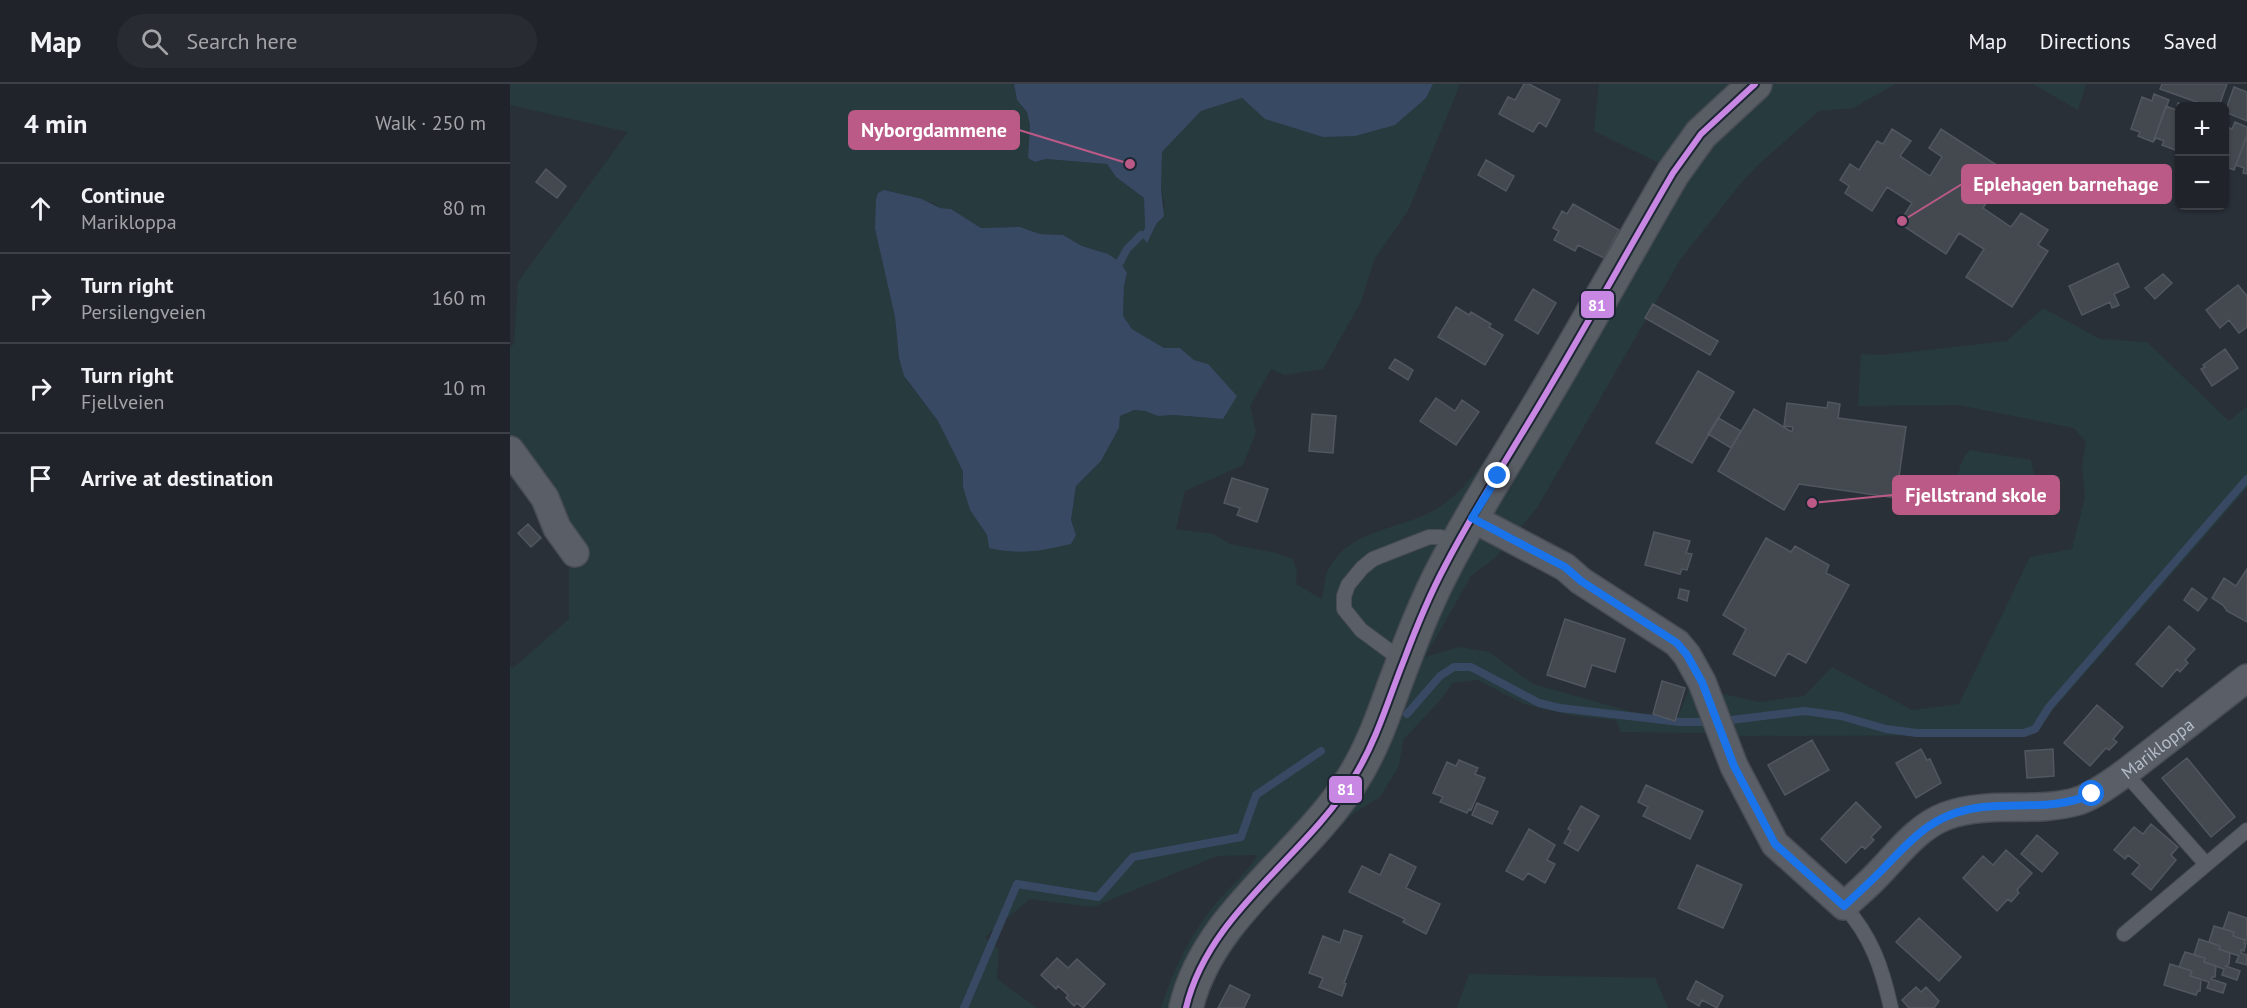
<!DOCTYPE html>
<html lang="en">
<head>
<meta charset="utf-8">
<style>
	:root { --surface:#20242a; --page:#282c32; --text:#f1f3f6; --muted:#a2a4a8; --line:#3d4147 }
	body { margin:0; font-family:"PT Sans",sans-serif; background:var(--page); color:var(--text) }
	.controls { position:absolute; right:18px; top:18px; display:grid; overflow:hidden; border-radius:9px; box-shadow:0 2px 4px #0004 }
	.controls button { width:54px; height:54px; display:grid; place-items:center; padding:0; border:0; border-bottom:2px solid var(--line); background:var(--surface); color:var(--text); font:30px sans-serif }
	.stop { position:absolute; width:18px; height:18px; margin:-14px; border:4px solid #1a73e8; border-radius:50%; background:#fff }
	.stop.end { background:#1a73e8; border-color:#fff; box-shadow:0 2px 6px #0008 }
	.list { margin:0; padding:0; list-style:none }
	h2 { display:flex; justify-content:space-between; align-items:center; height:78px; margin:0; padding:0 24px; font-size:26px }
	h2 small { font-size:20px; font-weight:400; color:var(--muted) }
	.list li { display:grid; grid-template-columns:39px 1fr auto; gap:18px; align-items:center; box-sizing:border-box; height:90px; padding:0 24px; border-top:2px solid var(--line) }
	.list b { display:block; font-size:22px; white-space:nowrap }
	.list p { margin:0; font-size:20px; white-space:nowrap; color:var(--muted) }
	.list em { font-size:20px; font-style:normal; color:var(--muted) }
	.icon { flex:none; width:33px; height:33px; fill:none; stroke:currentColor; stroke-width:2; stroke-linecap:round; stroke-linejoin:round }
	.map { position:relative; flex:none; width:1737px; height:924px; overflow:hidden }
	header { display:flex; align-items:center; gap:36px; box-sizing:border-box; height:84px; padding:0 30px; background:var(--surface); border-bottom:2px solid var(--line) }
	header strong { font-size:28px }
	nav { display:flex; gap:33px; margin-inline-start:auto; font-size:21px }
	.search { width:420px; height:54px; background:var(--page); display:flex; align-items:center; gap:15px; box-sizing:border-box; padding:0 21px; border-radius:33px; color:var(--muted); font-size:22px }
	main { display:flex }
	aside { flex:1; background:var(--surface) }
	.map>svg:first-child { display:block }
	.green { fill:#273a3e; fill-rule:evenodd }
	.water { fill:#384963 }
	.lines { fill:none; stroke-linecap:round; stroke-linejoin:round }
	.stream { stroke:#384963; stroke-width:8 }
	.building { fill:#444950; stroke:#52575f; stroke-width:1.5 }
	.service-casing { stroke:#484c53; stroke-width:16 }
	.minor-casing { stroke:#484c53; stroke-width:30 }
	.secondary-casing { stroke:#484c53; stroke-width:36 }
	.service { stroke:#5a5e66; stroke-width:14 }
	.minor { stroke:#5a5e66; stroke-width:27 }
	.secondary { stroke:#595d64; stroke-width:33 }
	.bus-1-casing { stroke:#1d2633; stroke-width:10 }
	.bus-1 { stroke:#c787e3; stroke-width:6 }
	.route { stroke:#1a73e8; stroke-width:8 }
	.labels { text-anchor:middle; dominant-baseline:central; stroke-width:4.5; stroke-linejoin:round; paint-order:stroke }
	.street-label { font-size:18px; fill:#b4bcc9; stroke:#1d2633 }
	.leader { fill:none; stroke:#bc5a87; stroke-width:2 }
	.callout-dot { fill:#bc5a87; stroke:#1d2633; stroke-width:2 }
	.callout { fill:#bc5a87; stroke:#bc5a87; stroke-width:2 }
	.callout-label { font-size:20px; text-anchor:middle; font-weight:bold; fill:#fff }
	.line-badge { stroke:#1d2633; stroke-width:2 }
	.badge-label { font-size:16px; text-anchor:middle; font-weight:bold; fill:#fff }
</style>
</head>
<body>
<header>
<strong>Map</strong>
<div class="search"><svg class="icon" aria-label="search" viewBox="0 0 24 24"><circle cx="10" cy="10" r="6"/><path d="M15 15l6 6"/></svg>Search here</div>
<nav><a>Map</a><a>Directions</a><a>Saved</a></nav>
</header>
<main>
<aside>
<h2>4 min<small>Walk · 250 m</small></h2>
<ul class="list">
<li><svg class="icon" aria-label="ahead" viewBox="0 0 24 24"><path d="M12 20V5M6 11l6-6 6 6"/></svg><div><b>Continue</b><p>Marikloppa</p></div><em>80 m</em></li>
<li><svg class="icon" aria-label="right" viewBox="0 0 24 24"><path d="M7 20v-9h11M14 6l5 5-5 5"/></svg><div><b>Turn right</b><p>Persilengveien</p></div><em>160 m</em></li>
<li><svg class="icon" aria-label="right" viewBox="0 0 24 24"><path d="M7 20v-9h11M14 6l5 5-5 5"/></svg><div><b>Turn right</b><p>Fjellveien</p></div><em>10 m</em></li>
<li><svg class="icon" aria-label="arrive" viewBox="0 0 24 24"><path d="M6 21V4h12l-3 4 3 4H6"/></svg><div><b>Arrive at destination</b></div></li>
</ul>
</aside>
<div class="map">
<svg width="1737" height="924" viewBox="0 0 1737 924">
	<rect width="100%" height="100%" fill="#2a3038"/>
	<path class="green" d="M0,0h504l3,16 10,12 3,13 -2,33 8,4 10,-3 61,5 9,13 28,21 1,30 6,9 14,-32 -4,-16 1,-37 39,-41 41,-13 23,21 161,-21 7,-14h27l-51,125 -35,51 -13,42 -38,67 -39,6 -13,-6 -21,37 6,26 -13,33 -58,26 -9,38 37,5 17,10 46,9 17,6 4,13 -1,12 26,15c2,-10 2,-22 7,-31 22,-41 77,-38 112,-62 25,-17 40,-41 57,-66l163,-276 -67,-33 5,-47h297l-43,24 -34,3 -60,53 -18,19 -61,77 -143,248 -41,49 -25,19 -46,81 34,-10 30,5 44,32 142,40 15,-37 70,15 44,-6 28,-29 80,43 47,-6 71,-147 42,-8 13,-52 -3,-32 4,-23 -12,-14 -116,-23 -100,1 3,-52 22,1 124,-14 36,-33 57,31 47,3 82,79 18,-15v82l-216,247 -289,1 -37,-3 -84,-1 -5,-12 -42,-4 -50,-12 -46,-24 -26,3 -9,14 -40,43 -4,26 -19,31 -27,17 -75,77 -32,37 -3,8 -30,38 -10,34h-42c10,-33 25,-64 45,-92 15,-22 38,-39 52,-61l-41,1 -124,51 -63,-8 -45,38 14,13 -2,29 40,29h-527v-342l3,2 56,-49v-99l-47,-71 -12,-14v-88l4,-3 4,-62 110,-150 -118,-27zM374,106l49,13 7,5 11,1 30,19 39,-1 20,7 23,1 19,11 26,8 19,19 -3,13 -1,30 9,13 32,19h16l14,12 14,4 15,55 -49,-4 -16,1 -13,-5 -11,-1 -14,6 -1,12 -18,33 -25,25 -5,35 5,14 -87,13 -2,-13 -17,-25 -7,-23v-15l-4,-9 -21,-42 -31,-40 -8,-22 -4,-42 -20,-88z
		M1523,0h53l-8,26z
		M1460,366l61,10 3,16 -7,22 -10,5 -48,-8 -8,-5c-5,-15 -2,-28 9,-40z
		M959,890l186,4 13,30h-211z"/>
	<path class="water" d="M504,0h419l-7,14 -31,27 -40,11 -32,1 -58,-18 -23,-21 -41,13 -39,41 -1,37 3,27 -7,7 -10,20 -6,-8 4,-7 -1,-30 -28,-21 -9,-13 -61,-5 -11,3 -7,-4 2,-33 -3,-13 -10,-12z
		M374,106l38,9 18,9 11,1 30,19 39,-1 20,7 23,1 19,11 26,8 12,8 7,11 -3,13 -1,30 9,13 32,19h16l14,12 14,4 29,32 -14,23 -49,-4 -16,1 -13,-5 -11,-1 -14,6 -1,12 -18,33 -25,25 -5,34 5,15 -5,9c-30,7 -51,11 -82,4l-2,-13 -17,-25 -7,-23v-15l-4,-9 -21,-42 -34,-45 -5,-18 -4,-41 -20,-88 1,-30 2,-6z"/>
	<g class="lines">
		<path class="stream" d="M610,178l7,-13 14,-14
			M897,630l33,-38 14,-9h17l68,36 21,5 120,14h31
			M1213,637l82,-10 36,5 45,13 31,4h107l11,-4 14,-22 198,-228
			M454,924l53,-124 81,13 35,-40 108,-20 15,-42 65,-44"/>
	</g>
	<path class="building" d="M1014,0h5l31,16 -14,27 -7,-5 -6,10 -34,-18 9,-17 7,3z
		M1652,0h65l-8,22h-11l-48,-17z
		M1724,3l13,5v29l-22,-9z
		M1644,10l15,6 -16,42 -15,-6 2,-4 -9,-3 11,-32 10,4z
		M1668,19l9,3h-7v41l-2,4 -16,-6 2,-4 -8,-3 -3,4 13,-36 10,4z
		M1725,38l12,5v8l-13,35 -10,-4v-40l8,3z
		M1382,45l19,12 -11,15 30,20 12,-19 -13,-9 12,-19 65,42 -23,37 28,19 10,-14 27,17 -10,15 10,6 -36,56 -46,-30 18,-28 -25,-16 -13,21 -47,-31 13,-20 -25,-16 -15,24 -27,-18 4,-7 -9,-6 10,-16 9,6 18,-29 6,3z
		M1737,51v39l-4,-1 1,-5 -8,-3z
		M976,76l28,16 -8,15 -28,-16z
		M36,85l20,17 -9,12 -21,-16z
		M1063,120l46,26 -15,28 -26,-13 -3,6 -21,-11 5,-9 -6,-3 9,-17 5,3z
		M1608,179l11,24 -15,7 5,11 -7,3 -2,-6 -28,13 -13,-29z
		M1653,190l9,9 -17,16 -10,-11z
		M1728,201l9,11v31l-8,6 -10,-13 -9,8 -14,-18z
		M1023,205l23,14 -18,31 -23,-14z
		M1143,220l65,37 -8,14 -65,-37z
		M946,223l13,8 2,-3 20,12 -2,3 14,8 -18,30 -47,-28z
		M1715,265l13,19 -26,18 -11,-17 4,-2 -2,-2z
		M885,275l18,11 -5,10 -19,-12z
		M1188,287l36,21 -42,71 -36,-20z
		M926,314l19,13 7,-11 17,12 -23,33 -36,-24z
		M1318,318l12,2 -2,14 68,9 -10,71 -97,-14 -15,26 -66,-39 36,-62 38,23 1,-5 -9,-1 3,-23 40,5z
		M802,330l24,2 -3,37 -24,-2z
		M1208,334l23,13 -10,17 -23,-14z
		M722,394l36,11 -11,33 -20,-7 3,-7 -16,-5z
		M18,440l13,14 -10,9 -13,-14z
		M1144,448l36,9 -4,12 6,1 -5,16 -5,-1 -2,5 -35,-9z
		M1256,454l25,14 4,-6 34,19 -3,8 23,12 -43,78 -18,-10 -13,23 -42,-22 13,-25 -23,-14z
		M1737,485v53l-20,-11 -4,-6 -11,-7 12,-20 12,8z
		M1682,504l15,11 -9,12 -14,-11z
		M1170,505l9,2 -2,10 -9,-3z
		M1055,535l60,20 -10,33 -23,-7 -7,22 -38,-12z
		M1659,542l26,23 -10,11 3,3 -8,9 -3,-3 -15,18 -26,-23z
		M1152,597l23,7 -10,33 -22,-7z
		M1587,621l26,22 -10,12 4,3 -8,8 -3,-2 -16,18 -26,-23z
		M1302,656l17,30 -44,25 -17,-30z
		M1411,665l6,11 3,-1 11,24 -25,15 -20,-35z
		M1543,665l1,27 -27,2 -2,-27z
		M1677,674l48,59 -24,20 -49,-59z
		M949,676l19,8 -3,6 10,4 -14,32 -2,-1 -2,4 -27,-11 3,-5 -10,-4 14,-31 9,4z
		M1136,701l57,26 -13,28 -47,-23 5,-9 -10,-5z
		M1346,718l25,25 -10,10 3,3 -9,9 -3,-3 -16,17 -25,-24z
		M967,719l21,9 -6,12 -20,-9z
		M1071,722l18,10 -21,35 -14,-8 7,-13 -3,-1z
		M1641,740l27,23 -7,8 5,5 -25,30 -19,-16 8,-9 -12,-10 -3,4 -11,-9 20,-23 9,7z
		M1019,745l26,16 -8,15 8,4 -10,19 -17,-10 -5,7 -17,-9z
		M1527,751l21,18 -16,19 -21,-18z
		M1496,766l26,23 -15,17 2,3 -8,9 -3,-3 -11,12 -34,-33 20,-22 10,9z
		M880,770l26,13 -10,21 34,16 -14,30 -23,-12 2,-3 -56,-27 13,-26 18,9z
		M1187,781l45,20 -19,43 -45,-20z
		M1719,828l18,6v23l-14,-5 1,-4 -11,-3z
		M1409,834l42,39 -22,24 -43,-39z
		M1704,842l20,6 -1,4 12,4 -1,3h2l-2,8 -3,-1v3l6,2v10l-11,-3 3,-6 -20,-7 1,-3 -11,-4z
		M834,846l18,6 -18,47 2,1 -4,12 -23,-9 4,-9 -14,-5 14,-37 17,7z
		M1689,855l21,7 -1,3 11,4 -1,11 -3,2 14,5 -3,9 -15,-5 2,-6 -20,-7 1,-4 -11,-3z
		M1675,868l20,6 -1,4 12,4 -1,11h-3l-1,2 15,5 -3,9 -16,-5 2,-6 -19,-6 2,-5 -13,-4z
		M547,874l11,10 9,-9 28,25 -22,24 -6,-5 -3,3 -8,-8 2,-3 -10,-9 -2,3 -15,-14z
		M1660,880l22,7 -2,5 11,3 -1,12h-2l-2,4 -32,-10z
		M1186,897l27,15 -6,12 -15,-8 -3,6 -12,-7z
		M720,901l20,10 -6,13h-26z
		M1406,903l5,5 5,-5 13,14 -5,7h-25l-7,-8z"/>
	<g class="lines">
		<defs>
			<path id="service" d="M893,577l-42,-31 -17,-21v-13l4,-11 14,-17 11,-9 56,-22h12l16,7
				M1615,689l81,91
				M1334,822c28,31 38,62 47,102
				M1614,850l123,-104"/>
			<g id="minor">
				<path d="M0,366l35,48 12,30 18,25"/>
				<path id="s1" d="M962,434l93,49 16,14 96,62 10,12 15,27 32,84 41,78 69,62c12,-11 25,-22 36,-34 20,-21 39,-46 66,-56 43,-16 89,-2 132,-15 17,-6 33,-18 47,-28l122,-95"/>
			</g>
			<path id="secondary" d="M676,924c22,-95 119,-150 168,-231 23,-37 34,-77 50,-117 12,-32 25,-64 41,-94 32,-62 71,-121 106,-181 42,-71 81,-142 122,-212l28,-39 54,-50"/>
		</defs>
		<use href="#service" class="service-casing"/>
		<use href="#minor" class="minor-casing"/>
		<use href="#secondary" class="secondary-casing"/>
		<use href="#service" class="service"/>
		<use href="#minor" class="minor"/>
		<use href="#secondary" class="secondary"/>
		<defs>
			<path id="bus-1" d="M676,924c22,-95 119,-150 168,-231 23,-37 34,-77 50,-117 12,-32 25,-64 41,-94 32,-62 71,-121 106,-181 42,-71 81,-142 122,-212l28,-39 54,-50"/>
		</defs>
		<use href="#bus-1" class="bus-1-casing"/>
		<use href="#bus-1" class="bus-1"/>
	</g>
	<g class="lines">
		<path class="route" d="M988,392l-26,42 93,49 16,14 96,62 10,12 15,27 32,84 41,78 69,62c12,-11 25,-23 37,-35 32,-33 53,-59 102,-64 37,-4 74,3 109,-13"/>
	</g>
	<g class="labels">
		<g class="street-label">
			<text stroke="none"><textPath href="#s1" startOffset="924">Marikloppa</textPath></text>
		</g>
	</g>
	<path class="leader" d="M620 80L509 46M1392 137L1452 100M1302 419L1383 411"/>
	<g class="callout-dot">
		<circle cx="620" cy="80" r="6"/>
		<circle cx="1392" cy="137" r="6"/>
		<circle cx="1302" cy="419" r="6"/>
	</g>
	<g class="callout">
		<rect x="339" y="27" width="170" height="38" rx="6"/>
		<rect x="1452" y="81" width="209" height="38" rx="6"/>
		<rect x="1383" y="392" width="166" height="38" rx="6"/>
	</g>
	<g class="callout-label">
		<text x="424" y="53">Nyborgdammene</text>
		<text x="1556" y="107">Eplehagen barnehage</text>
		<text x="1466" y="418">Fjellstrand skole</text>
	</g>
	<g class="line-badge">
		<rect x="1070" y="206" width="35" height="29" rx="6" fill="#c787e3"/>
		<rect x="818" y="691" width="35" height="29" rx="6" fill="#c787e3"/>
	</g>
	<g class="badge-label">
		<text x="1087" y="227">81</text>
		<text x="836" y="711">81</text>
	</g>
</svg>
<div class="controls">
<button>+</button>
<button>−</button>
</div>
<div class="stop" style="left:1582px;top:710px"></div>
<div class="stop end" style="left:988px;top:392px"></div>
</div>
</main>
</body>
</html>
